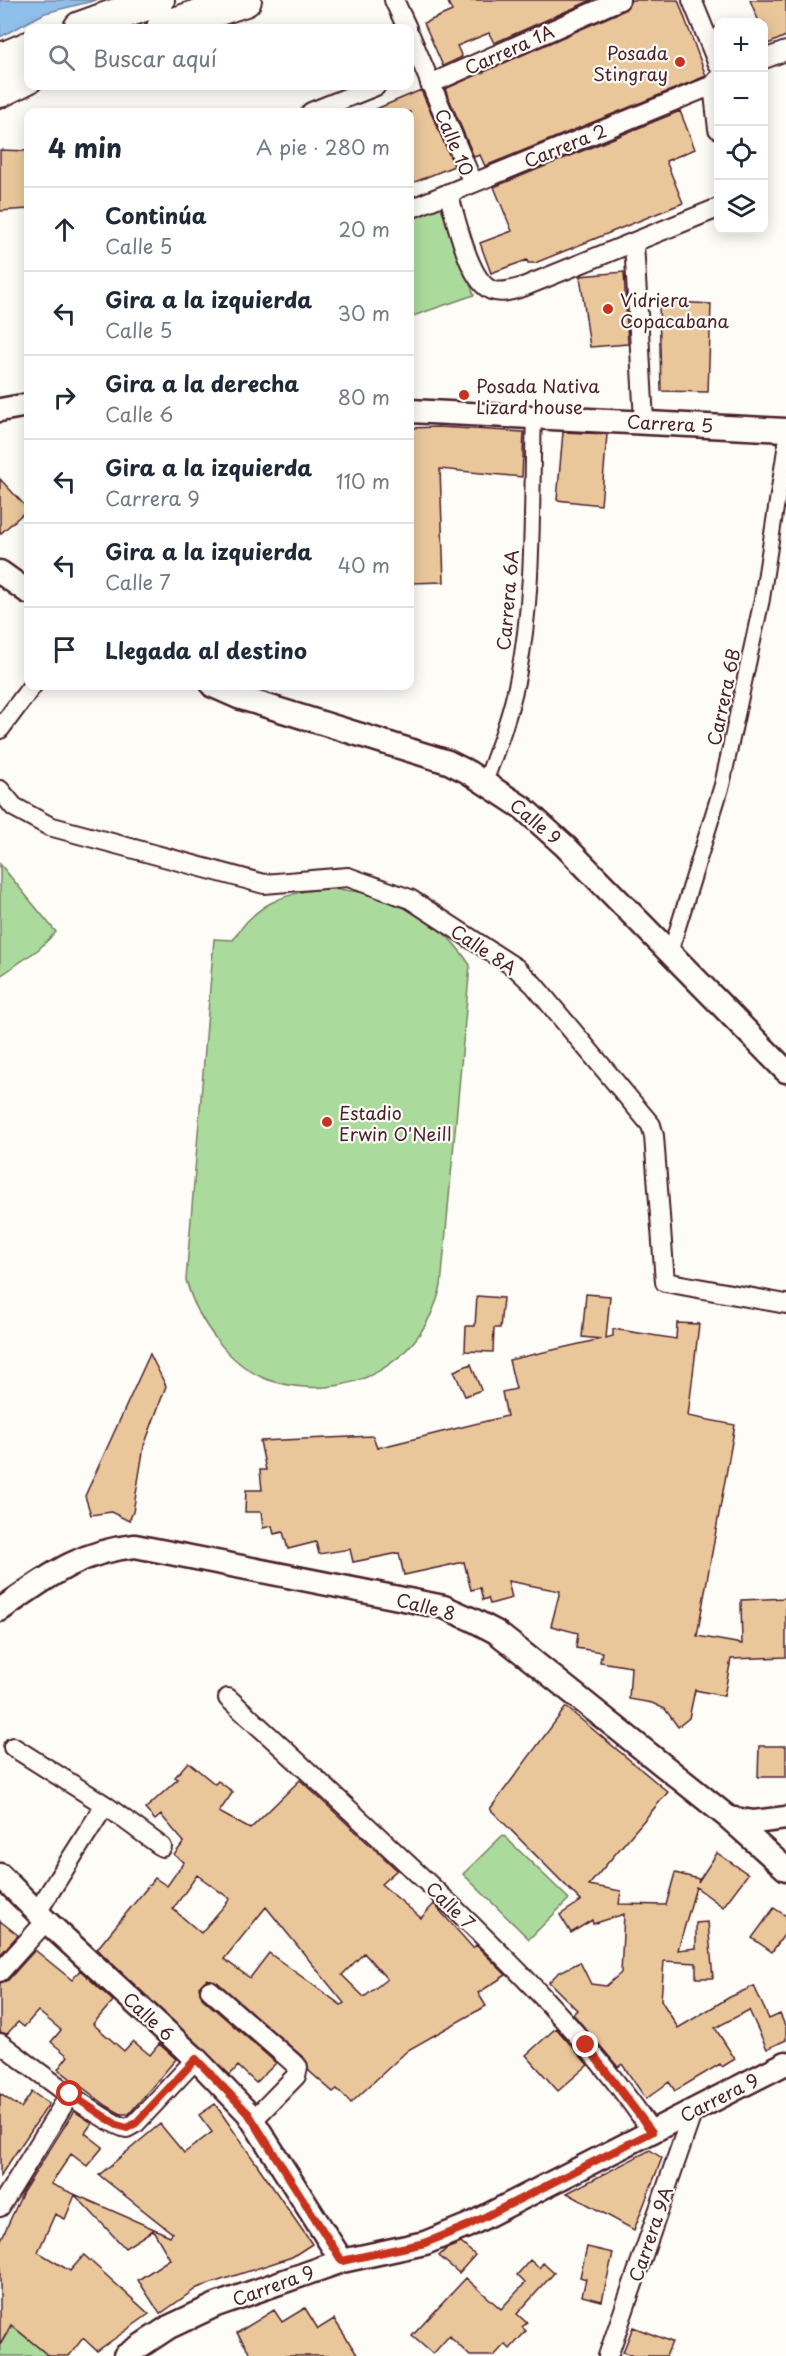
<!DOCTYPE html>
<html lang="es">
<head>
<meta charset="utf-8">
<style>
	:root { --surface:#fff; --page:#f6f6f7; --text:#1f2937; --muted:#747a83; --line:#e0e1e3 }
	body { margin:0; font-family:"Playpen Sans",sans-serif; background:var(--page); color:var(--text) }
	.controls { position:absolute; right:18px; top:18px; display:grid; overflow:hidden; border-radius:12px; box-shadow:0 3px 15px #0003 }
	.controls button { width:54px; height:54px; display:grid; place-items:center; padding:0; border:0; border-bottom:2px solid var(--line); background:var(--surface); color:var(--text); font:30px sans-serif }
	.stop { position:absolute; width:18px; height:18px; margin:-14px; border:4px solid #c8321e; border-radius:50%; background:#fff }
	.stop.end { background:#c8321e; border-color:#fff; box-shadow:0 2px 6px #0008 }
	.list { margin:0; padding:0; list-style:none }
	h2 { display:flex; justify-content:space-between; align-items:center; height:78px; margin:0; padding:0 24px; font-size:26px }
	h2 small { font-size:20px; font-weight:400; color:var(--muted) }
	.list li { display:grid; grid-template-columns:39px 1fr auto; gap:18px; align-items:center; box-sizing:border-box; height:84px; padding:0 24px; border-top:2px solid var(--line) }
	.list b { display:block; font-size:22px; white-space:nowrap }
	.list p { margin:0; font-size:20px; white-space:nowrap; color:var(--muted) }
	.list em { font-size:20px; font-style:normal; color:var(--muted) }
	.icon { flex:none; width:33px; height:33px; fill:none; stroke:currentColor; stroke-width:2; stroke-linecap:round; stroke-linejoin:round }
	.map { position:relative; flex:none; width:786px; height:2356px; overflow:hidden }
	.search { position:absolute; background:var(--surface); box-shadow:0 3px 15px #0003; left:24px; top:24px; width:390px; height:66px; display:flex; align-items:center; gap:15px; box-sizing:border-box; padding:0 21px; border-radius:12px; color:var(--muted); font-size:22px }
	.panel { position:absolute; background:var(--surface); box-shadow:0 3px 15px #0003; left:24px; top:108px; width:390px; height:582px; border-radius:12px }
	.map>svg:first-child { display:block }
	.green { fill:#aadb9c; stroke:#7a7d64; stroke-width:1.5 }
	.water { fill:#8fc0eb; stroke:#73809e; stroke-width:1.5 }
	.building { fill:#eac79b; stroke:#4a1f2b; stroke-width:1.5; fill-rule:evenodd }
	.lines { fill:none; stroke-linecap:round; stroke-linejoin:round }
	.pedestrian-casing { stroke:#4a1f2b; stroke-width:18 }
	.minor-casing { stroke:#4a1f2b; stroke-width:22 }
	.tertiary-casing { stroke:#4a1f2b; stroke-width:27 }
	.trunk-casing { stroke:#4a1f2b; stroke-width:36 }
	.pedestrian { stroke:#fdfcf7; stroke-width:14 }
	.minor { stroke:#fdfcf7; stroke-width:18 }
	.tertiary { stroke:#fdfcf7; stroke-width:22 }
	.trunk { stroke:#fdfcf7; stroke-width:32 }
	.route { stroke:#c8321e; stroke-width:8 }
	.poi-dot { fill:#c8321e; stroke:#fdfcf7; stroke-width:2 }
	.labels { text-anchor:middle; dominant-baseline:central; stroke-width:4.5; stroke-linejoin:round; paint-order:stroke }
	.street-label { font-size:18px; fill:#4a1f2b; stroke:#fdfcf7 }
	.poi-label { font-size:18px; fill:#4a1f2b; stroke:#fdfcf7; text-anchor:start }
</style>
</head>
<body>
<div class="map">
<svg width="786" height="2356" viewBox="0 0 786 2356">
	<rect width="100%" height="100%" fill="#fdfcf7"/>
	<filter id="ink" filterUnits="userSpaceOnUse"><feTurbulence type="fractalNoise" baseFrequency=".0167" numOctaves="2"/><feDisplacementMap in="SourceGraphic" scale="12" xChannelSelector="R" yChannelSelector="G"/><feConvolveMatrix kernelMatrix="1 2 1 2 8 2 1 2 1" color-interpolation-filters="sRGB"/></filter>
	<g filter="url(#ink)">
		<path class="green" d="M441,206l33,89 -64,22v-98z
			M0,864l56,68 -17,17 -39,27z
			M321,889c65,0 112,20 149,76l-29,321c-19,78 -92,118 -169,95 -42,-13 -75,-61 -86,-101l28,-341 19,1c21,-34 49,-47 88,-51z
			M503,1835l66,64 -40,40 -66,-65z
			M12,2326l37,30h-49v-11z"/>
		<path class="water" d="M0,0h97l-52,13 -45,24z"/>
		<path class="building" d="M447,0h145l-98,43 -5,-10 -32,13 5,11 -19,9 -19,-43 28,-12z
			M631,0h47l28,76 -221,90 -5,-11 -6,2 -29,-68 180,-79z
			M750,0h36v36l-18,8 -4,-11v-11h-5z
			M421,90l33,76 -44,18v-72h-41z
			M680,111l15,38 -29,12 17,42 -148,60h-7l-1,-3 -36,13 -11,-30 32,-12 -18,-44z
			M0,150l28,1v58l-28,2z
			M624,272l4,72 -38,3 -10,-71z
			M659,301l52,3 -3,88 -47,-1z
			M438,427l86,5 -2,45 -82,-8 4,113 -34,1v-155z
			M563,432l44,2 -6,71 -44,-5z
			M0,479l28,30 -28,25z
			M586,1294l24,2 -4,42 7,-2v-7l63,10 1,-16 22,1 -11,92 47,9 -38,211 45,8 -1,-44 45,-2v59l-55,2 -7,37 -29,-6 -6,28 -11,9 -13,-18 -13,-6 -23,-4 2,-32 -31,-5 2,-10 -26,-4 2,-15 -27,-7 9,-35 -52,-10 4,17 -22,6 -2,-6 -5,2 -3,-12 -9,2 -7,-28 -60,13 -5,-22 -46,9 -3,-13 -31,5 -3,-12 -28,7 -5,-17 -9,2 -2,-8 -9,2 -2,-16h-16l1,-22h16l-2,-20h6l-6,-29 113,-5 4,12 130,-32 -5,-24 14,-3 -7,-29 92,-21 -19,-2z
			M477,1296l26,2 -3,30h-6l-1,24 -28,-1 1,-25h9z
			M150,1354l16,32 -22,60 -11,66 -4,9 -18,-9 -20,3 -6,-19z
			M471,1364l10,26 -16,6 -11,-25z
			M566,1707l102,85 -79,93 32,6 -2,13 47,1 9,-32 24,6 -1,3 19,-29 31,21 -25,33 -27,-20 -18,63 18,-2v-25l12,-1 5,56h-17v-15l-32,-2 -3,39 17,28 52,-31 24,-11 15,33 11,-5 6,14v12l-19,9 -18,-39 -34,18 20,31 -13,8 -2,-3 -45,27 -6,-9 -23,17 -24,-35 -4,3 -45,-53 4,-4 -28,-28 9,-9 22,-11 11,22 15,2 15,-13 3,-59 -31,10 -1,-4 -21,13 -11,-18 21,-14 -91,-92z
			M759,1746h27v31h-28z
			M188,1762l27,22 3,-3 15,11 -14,20 31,17 50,-49 97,90 -16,14 40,34 13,-14 39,44 3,-3 30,30 -28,18 8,13 -78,44 -57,53 -14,-14 -4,3 -24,-21 -4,-12 -88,-77 -10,-3 -8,8 3,11 74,65 -20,20 -18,-17 -8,9 -133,-126 58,-71 12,8 17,-24 -10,-7 10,-13 -23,-27 -6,5 -10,-11 33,-30 -3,-2zM197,1875l33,24 -29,34 -28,-24zM266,1907l78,96 -3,2 -72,-52 -19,25 -26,-19zM364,1953l23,26 -23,18 -22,-22z
			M774,1908l12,8v16l-14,20 -20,-14z
			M0,1921l18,14 -18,20z
			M35,1950l37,30 8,-10 33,31 -20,23 31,27 9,-10 17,14 9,-11 17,15 -47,55h-8l-14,-8 -49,-37 10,-13 -17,-14 10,-12 -23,-19 -14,16 -6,-5 -11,12 -7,-2v-49l8,-3z
			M556,2028l32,37 -30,26 -32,-36z
			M32,2092l17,12 -49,72v-82l21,14z
			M215,2104l97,140 -20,13 -95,31 -37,26 -22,-34 32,-21 -17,-29 -28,18 -50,-53 -10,24 -10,-5 -17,38 32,19 14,-16 65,59 -52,37 -14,-13 -14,18h-20l-38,-31 -11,20v-103l23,-50 51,-81 18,12 -7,10 18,14 -16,19 -16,-12 -20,30 119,52 2,-3 -73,-58 61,-51 24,29 28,-21 -13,-17z
			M650,2150l12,8 -28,72 -67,-37z
			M461,2243l14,12 -16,18 -20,-17 7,-7z
			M587,2247l26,6 -11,48 -20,-5 4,-17 -6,-2z
			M530,2260l9,8 4,-5 11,10 -37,41 10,9 -5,4 4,4 -16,18 -5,-5 -11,12h-24l-21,-20 -16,18 -21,-18 54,-58 35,31 24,-26 -8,-8z
			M305,2308l13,21 16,-10 24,37h-106l-15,-23 37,-23 8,12z
			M633,2327l39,15 -6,14h-33l-10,-4z"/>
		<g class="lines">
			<defs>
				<path id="pedestrian" d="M485,782c13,-34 26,-69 33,-105 17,-85 13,-174 16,-261
					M670,953l52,-168 40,-186 24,-156"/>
				<path id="minor" d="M394,0l13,28
					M692,0l26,64
					M410,35l63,148
					M764,59l22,-8
					M430,84l190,-84
					M713,85l5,44
					M311,112l65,-26
					M448,193c8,24 20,87 43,97 10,4 22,0 32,-3l195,-79
					M410,209l303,-124 5,-6
					M634,242l10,179
					M0,729l32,-43
					M0,790l14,17 35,19 215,58 84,-7 62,22 106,69 18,17 117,140 3,11 11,146 121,22
					M228,1698c68,62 136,125 203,188 80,76 159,154 221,246
					M13,1747l92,58 57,42
					M37,1912l68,-107
					M0,1972l46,-51
					M210,1990l88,77 -2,9 -43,44
					M0,2043c22,16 106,83 127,85l9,-5 60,-64
					M0,2207l70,-113
					M608,2356l85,-245"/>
				<path id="tertiary" d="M0,410l28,-5
					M410,411l376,19
					M0,572l28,20
					M213,686l25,11 210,65 20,10 55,36 42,38 221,225
					M0,1610c46,-32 77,-58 135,-64l309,61 29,13 23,12 28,22 205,164 57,51
					M729,1818l25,4 32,-4
					M0,1875l46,46 150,138 52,54 94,148
					M125,2356l44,-29 47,-22 126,-44 83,-18 42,-17 319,-163"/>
				<path id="trunk" d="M80,28l78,-28
					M163,28l82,-28
					M0,60l28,-12
					M0,91l28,-14"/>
			</defs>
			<use href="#pedestrian" class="pedestrian-casing"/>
			<use href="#minor" class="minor-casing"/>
			<use href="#tertiary" class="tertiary-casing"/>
			<use href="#trunk" class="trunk-casing"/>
			<use href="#pedestrian" class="pedestrian"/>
			<use href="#minor" class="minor"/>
			<use href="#tertiary" class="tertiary"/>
			<use href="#trunk" class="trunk"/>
		</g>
	</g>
	<g class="lines" filter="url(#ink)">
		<path class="route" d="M70,2094l47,31 10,3 9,-5 60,-64 52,54 94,148 83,-18 42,-17 185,-94 -66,-87"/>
	</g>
	<g class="poi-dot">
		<circle cx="680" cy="62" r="6"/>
		<circle cx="608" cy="309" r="6"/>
		<circle cx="464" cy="395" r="6"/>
		<circle cx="327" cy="1122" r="6"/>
	</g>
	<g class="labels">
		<g class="street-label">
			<text transform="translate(509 49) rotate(-24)">Carrera 1A</text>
			<text transform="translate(455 142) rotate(67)">Calle 10</text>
			<text transform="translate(565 145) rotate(-22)">Carrera 2</text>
			<text transform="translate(670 423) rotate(3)">Carrera 5</text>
			<text transform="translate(507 600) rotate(-85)">Carrera 6A</text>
			<text transform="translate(723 697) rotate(-78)">Carrera 6B</text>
			<text transform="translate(536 821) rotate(40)">Calle 9</text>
			<text transform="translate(484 949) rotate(34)">Calle 8A</text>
			<text transform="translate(426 1606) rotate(15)">Calle 8</text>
			<text transform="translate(451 1905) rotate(44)">Calle 7</text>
			<text transform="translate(149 2016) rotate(43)">Calle 6</text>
			<text transform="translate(719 2097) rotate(-27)">Carrera 9</text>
			<text transform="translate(650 2234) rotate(-71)">Carrera 9A</text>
			<text transform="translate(273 2285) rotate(-20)">Carrera 9</text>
		</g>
		<g class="poi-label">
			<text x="668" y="52" text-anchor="end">Posada<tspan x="668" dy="21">Stingray</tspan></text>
			<text x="620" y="299">Vidriera<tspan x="620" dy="21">Copacabana</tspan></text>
			<text x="476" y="385">Posada Nativa<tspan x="476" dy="21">Lizard house</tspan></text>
			<text x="339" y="1112">Estadio<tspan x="339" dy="21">Erwin O'Neill</tspan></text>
		</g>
	</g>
</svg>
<div class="controls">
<button>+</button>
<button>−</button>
<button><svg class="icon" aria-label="locate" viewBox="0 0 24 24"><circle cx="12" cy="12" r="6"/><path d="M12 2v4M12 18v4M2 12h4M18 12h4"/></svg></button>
<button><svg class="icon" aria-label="layers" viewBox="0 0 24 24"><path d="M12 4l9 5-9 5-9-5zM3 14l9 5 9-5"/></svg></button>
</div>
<div class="stop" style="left:70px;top:2094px"></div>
<div class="stop end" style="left:586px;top:2045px"></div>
<div class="search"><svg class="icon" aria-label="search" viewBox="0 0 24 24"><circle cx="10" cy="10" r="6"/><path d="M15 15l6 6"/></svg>Buscar aquí</div>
<section class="panel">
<h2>4 min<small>A pie · 280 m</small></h2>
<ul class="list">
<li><svg class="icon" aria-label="ahead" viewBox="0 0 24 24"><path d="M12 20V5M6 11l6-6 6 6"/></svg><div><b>Continúa</b><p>Calle 5</p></div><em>20 m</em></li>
<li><svg class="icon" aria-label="left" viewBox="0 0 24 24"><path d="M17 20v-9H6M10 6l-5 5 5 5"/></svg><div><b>Gira a la izquierda</b><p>Calle 5</p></div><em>30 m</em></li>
<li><svg class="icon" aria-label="right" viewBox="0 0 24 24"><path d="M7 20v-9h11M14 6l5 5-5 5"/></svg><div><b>Gira a la derecha</b><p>Calle 6</p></div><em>80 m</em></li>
<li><svg class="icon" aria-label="left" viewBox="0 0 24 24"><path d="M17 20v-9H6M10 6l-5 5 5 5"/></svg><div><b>Gira a la izquierda</b><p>Carrera 9</p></div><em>110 m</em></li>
<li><svg class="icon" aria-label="left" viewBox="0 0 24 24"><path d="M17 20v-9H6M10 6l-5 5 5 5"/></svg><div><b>Gira a la izquierda</b><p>Calle 7</p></div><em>40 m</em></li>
<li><svg class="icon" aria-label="arrive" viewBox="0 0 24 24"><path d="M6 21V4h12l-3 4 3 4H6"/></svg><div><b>Llegada al destino</b></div></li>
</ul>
</section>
</div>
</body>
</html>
